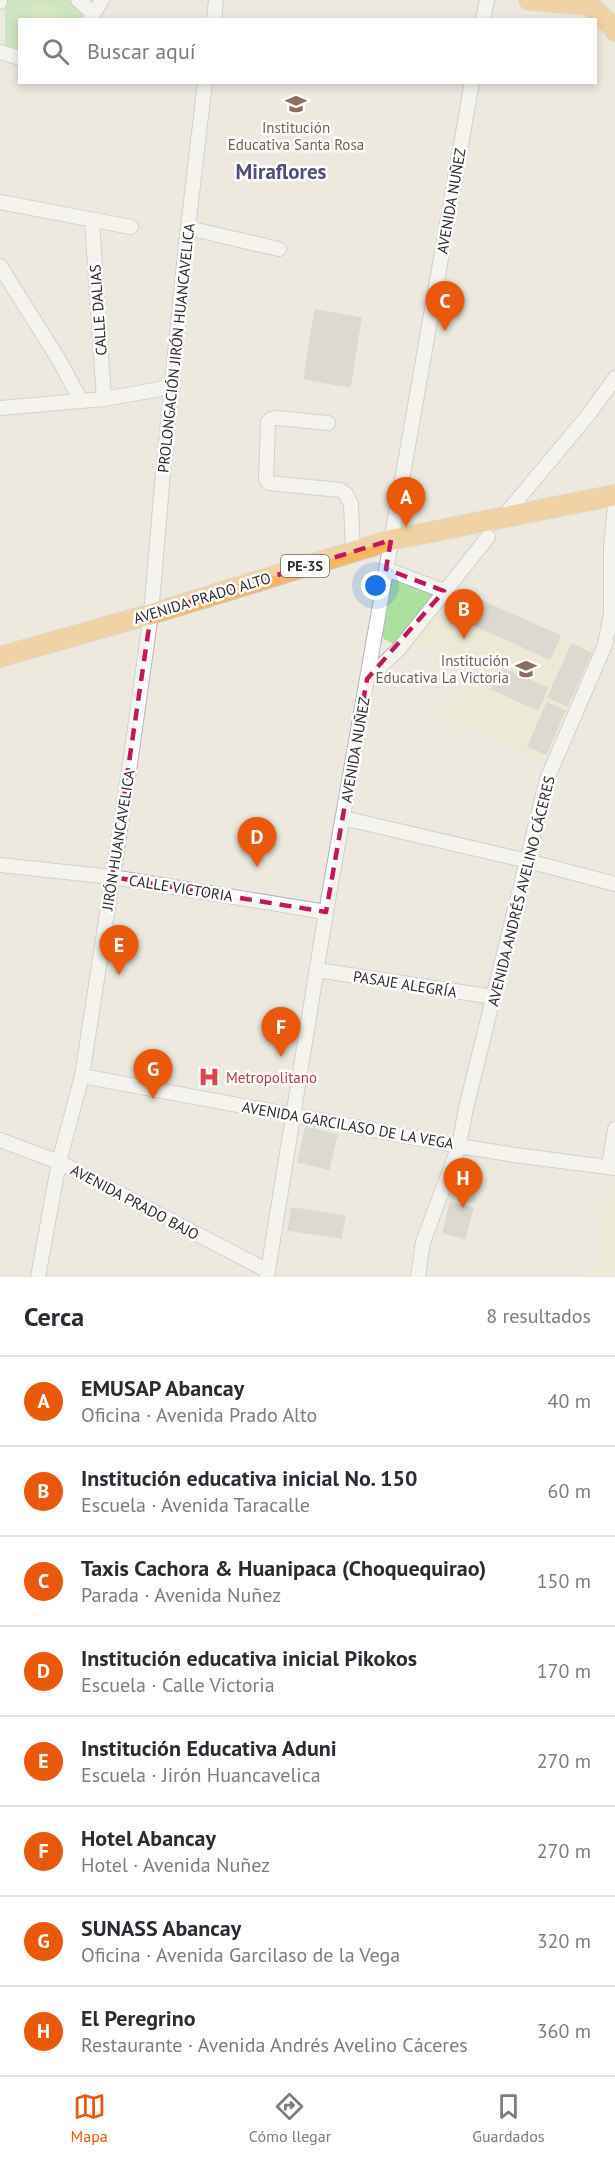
<!DOCTYPE html>
<html lang="es">
<head>
<meta charset="utf-8">
<style>
	:root { --surface:#fff; --page:#f7f7f7; --text:#2b2b33; --muted:#7c7c81; --line:#e1e1e2; --accent:#ea580c }
	body { margin:0; font-family:"PT Sans",sans-serif; background:var(--page); color:var(--text) }
	.you { position:absolute; left:376px; top:586px; width:21px; height:21px; margin:-15px; border:4px solid #fff; border-radius:50%; background:#1a73e8; box-shadow:0 0 0 9px #1a73e833 }
	.badge { display:grid; place-items:center; width:39px; height:39px; border-radius:50%; background:var(--accent); color:#fff; font-size:20px; font-weight:700 }
	.pin { position:absolute; translate:-50% -50px; filter:drop-shadow(0 2px 3px #0008) }
	.pin::after { content:''; position:absolute; top:32px; width:21px; height:18px; background:inherit; clip-path:polygon(0 0,100% 0,50% 100%) }
	.list { margin:0; padding:0; list-style:none }
	h2 { display:flex; justify-content:space-between; align-items:center; height:78px; margin:0; padding:0 24px; font-size:26px }
	h2 small { font-size:20px; font-weight:400; color:var(--muted) }
	.list li { display:grid; grid-template-columns:39px 1fr auto; gap:18px; align-items:center; box-sizing:border-box; height:90px; padding:0 24px; border-top:2px solid var(--line) }
	.list b { display:block; font-size:22px; white-space:nowrap }
	.list p { margin:0; font-size:20px; white-space:nowrap; color:var(--muted) }
	.list em { font-size:20px; font-style:normal; color:var(--muted) }
	.icon { flex:none; width:33px; height:33px; fill:none; stroke:currentColor; stroke-width:2; stroke-linecap:round; stroke-linejoin:round }
	.map { position:relative; flex:none; width:615px; height:1277px; overflow:hidden }
	.search { position:absolute; background:var(--surface); box-shadow:0 3px 9px #0003; left:18px; right:18px; top:18px; height:66px; display:flex; align-items:center; gap:15px; box-sizing:border-box; padding:0 21px; border-radius:0px; color:var(--muted); font-size:22px }
	.sheet { height:798px; background:var(--surface) }
	nav { display:flex; justify-content:space-around; align-items:center; box-sizing:border-box; height:84px; border-top:2px solid var(--line); background:var(--surface); font-size:16px; color:var(--muted) }
	nav a { display:grid; justify-items:center; gap:3px }
	nav .on { color:var(--accent) }
	.map>svg:first-child { display:block }
	.education { fill:#ede8cf }
	.green { fill:#abe09e }
	.pitch { fill:#bbe79b }
	.building { fill:#c8c5be; stroke:#c8c5b8; stroke-width:1.5 }
	.lines { fill:none; stroke-linecap:round; stroke-linejoin:round }
	.minor-casing { stroke:#b2b3be; stroke-width:16 }
	.highway-casing { stroke:#c8c8c8; stroke-width:22 }
	.minor { stroke:#fff; stroke-width:14 }
	.highway { stroke:#f6b760; stroke-width:20 }
	.marked { fill:none; stroke:#c2185b; stroke-width:4.5; stroke-dasharray:12 8; stroke-linejoin:round }
	.labels { text-anchor:middle; dominant-baseline:central; stroke-width:5; stroke-linejoin:round; paint-order:stroke }
	.shield { fill:#fff; stroke:#6b6b6b; stroke-width:1.5 }
	.shield-label { font-size:14px; font-weight:bold; fill:#2c2c2c }
	.education-label { font-size:15px; fill:#785e54; stroke:#fff }
	.street-label { font-size:15px; fill:#2c2c2c; stroke:#fff }
	.health-label { font-size:15px; fill:#be3a42; stroke:#fff; text-anchor:start }
	.district-label { font-size:21px; font-weight:bold; fill:#4e4f7a; stroke:#fff }
</style>
</head>
<body>
<div class="map">
<svg width="615" height="1277" viewBox="0 0 615 1277">
	<rect width="100%" height="100%" fill="#ede9df"/>
	<path class="education" d="M454,585l144,66 -54,111 -103,-45 24,-46 -54,-29z
		M612,1187h3v90h-25l6,-12 5,-51z"/>
	<path class="green" d="M10,0h60c9,3 14,10 14,19l-64,1 -1,34 -10,-3 -4,-5v-42z
		M388,575l50,18 -43,52 -13,-7z"/>
	<path class="pitch" d="M32,4l25,2 -1,13h-25z"/>
	<path class="building" d="M315,310l46,8 -11,69 -46,-8z
		M456,590l39,17 -10,23 -40,-18z
		M495,607l65,29 -10,23 -65,-29z
		M572,644l19,9 -24,53 -19,-9z
		M501,668l46,20 -9,22 -46,-21z
		M547,703l18,8 -19,43 -18,-8z
		M306,1127l31,8 -8,34 -31,-7z
		M473,1182l3,20 -9,-1 -6,-17z
		M450,1203l23,5 -8,30 -22,-5z
		M292,1208l53,8 -4,22 -53,-8z"/>
	<g class="lines">
		<defs>
			<path id="minor" d="M78,0l16,14
				M0,2v-2
				M90,20l12,-20
				M214,20l2,-20
				M483,20l4,-20
				M0,52l20,6
				M0,202l131,25
				M92,221l12,178
				M188,228l91,21
				M0,266l59,94 22,41
				M0,408l104,-9 67,-12
				M328,423l-51,-5 -6,1 -3,3 -2,57 3,4 71,7 6,4 5,10 2,48
				M504,516l85,-102 26,-36
				M386,569l58,22
				M367,679l31,-29 90,-113
				M343,818l185,43 87,23
				M0,865l112,12 214,35
				M317,970l177,27
				M82,1076l377,70 56,9 100,13
				M0,1140l59,22 209,109
				M609,1167l6,-38
				M38,1277l21,-115 23,-86 48,-312 21,-150 12,-141 23,-229 19,-162
				M267,1277l59,-365 146,-830
				M418,1277l5,-35 36,-96 7,-38 81,-329 58,-134 6,-31v-68l4,-39"/>
			<path id="highway" d="M529,0l60,5 24,22 2,4
				M0,657l151,-43 240,-74 224,-45"/>
		</defs>
		<use href="#minor" class="minor-casing"/>
		<use href="#highway" class="highway-casing"/>
		<use href="#minor" class="minor"/>
		<use href="#highway" class="highway"/>
	</g>
	<path d="M0 0H615V1277H0ZM391,540l-5,29 58,22 -77,88 -41,233 -214,-35 39,-263z" fill="#ede9df" fill-opacity=".55" fill-rule="evenodd"/>
	<path class="marked" d="M391,540l-5,29 58,22 -77,88 -41,233 -214,-35 39,-263z"/>
	<defs>
		<symbol id="school-bare" viewBox="-9 -9 18 18"><path d="M0-5L7-2L0 1L-7-2ZM-4 1L0 2.5L4 1V4Q0 6-4 4Z" fill="#8d6e63" stroke="#fff" stroke-width="2.5" paint-order="stroke"/></symbol>
		<symbol id="hospital-bare" viewBox="-9 -9 18 18"><path d="M-5-5h3v3.5h4V-5h3V5h-3V1.5h-4V5h-3Z" fill="#e0444e" stroke="#fff" stroke-width="2.5" paint-order="stroke"/></symbol>
	</defs>
	<g fill-rule="evenodd">
		<use href="#school-bare" x="281" y="89" width="30" height="30"/>
		<use href="#school-bare" x="511" y="654" width="30" height="30"/>
		<use href="#hospital-bare" x="194" y="1062" width="30" height="30"/>
	</g>
	<g class="labels">
		<rect class="shield" x="281" y="555" width="48" height="22" rx="4.5"/>
		<g class="shield-label">
			<text x="305" y="566">PE-3S</text>
		</g>
		<g class="education-label">
			<text x="296" y="127">Institución<tspan x="296" dy="17">Educativa Santa Rosa</tspan></text>
			<text x="509" y="660" text-anchor="end">Institución<tspan x="509" dy="17">Educativa La Victoria</tspan></text>
		</g>
		<g class="street-label">
			<text transform="translate(451 201) rotate(-80)">AVENIDA NUÑEZ</text>
			<text transform="translate(98 310) rotate(-94)">CALLE DALIAS</text>
			<text transform="translate(176 348) rotate(-84)">PROLONGACIÓN JIRÓN HUANCAVELICA</text>
			<text transform="translate(202 598) rotate(-17)">AVENIDA PRADO ALTO</text>
			<text transform="translate(355 750) rotate(-80)">AVENIDA NUÑEZ</text>
			<text transform="translate(118 840) rotate(-81)">JIRÓN HUANCAVELICA</text>
			<text transform="translate(181 888) rotate(9)">CALLE VICTORIA</text>
			<text transform="translate(521 891) rotate(-76)">AVENIDA ANDRÉS AVELINO CÁCERES</text>
			<text transform="translate(405 984) rotate(9)">PASAJE ALEGRÍA</text>
			<text transform="translate(348 1125) rotate(10)">AVENIDA GARCILASO DE LA VEGA</text>
			<text transform="translate(135 1202) rotate(28)">AVENIDA PRADO BAJO</text>
		</g>
		<g class="health-label">
			<text x="226" y="1077">Metropolitano</text>
		</g>
		<g class="district-label">
			<text x="281" y="171">Miraflores</text>
		</g>
	</g>
</svg>
<div class="you"></div>
<div class="pin badge" style="left:406px;top:527px">A</div>
<div class="pin badge" style="left:464px;top:639px">B</div>
<div class="pin badge" style="left:445px;top:331px">C</div>
<div class="pin badge" style="left:257px;top:867px">D</div>
<div class="pin badge" style="left:119px;top:975px">E</div>
<div class="pin badge" style="left:281px;top:1057px">F</div>
<div class="pin badge" style="left:153px;top:1099px">G</div>
<div class="pin badge" style="left:463px;top:1208px">H</div>
<div class="search"><svg class="icon" aria-label="search" viewBox="0 0 24 24"><circle cx="10" cy="10" r="6"/><path d="M15 15l6 6"/></svg>Buscar aquí</div>
</div>
<section class="sheet">
<h2>Cerca<small>8 resultados</small></h2>
<ul class="list">
<li><span class="badge">A</span><div><b>EMUSAP Abancay</b><p>Oficina · Avenida Prado Alto</p></div><em>40 m</em></li>
<li><span class="badge">B</span><div><b>Institución educativa inicial No. 150</b><p>Escuela · Avenida Taracalle</p></div><em>60 m</em></li>
<li><span class="badge">C</span><div><b>Taxis Cachora &amp; Huanipaca (Choquequirao)</b><p>Parada · Avenida Nuñez</p></div><em>150 m</em></li>
<li><span class="badge">D</span><div><b>Institución educativa inicial Pikokos</b><p>Escuela · Calle Victoria</p></div><em>170 m</em></li>
<li><span class="badge">E</span><div><b>Institución Educativa Aduni</b><p>Escuela · Jirón Huancavelica</p></div><em>270 m</em></li>
<li><span class="badge">F</span><div><b>Hotel Abancay</b><p>Hotel · Avenida Nuñez</p></div><em>270 m</em></li>
<li><span class="badge">G</span><div><b>SUNASS Abancay</b><p>Oficina · Avenida Garcilaso de la Vega</p></div><em>320 m</em></li>
<li><span class="badge">H</span><div><b>El Peregrino</b><p>Restaurante · Avenida Andrés Avelino Cáceres</p></div><em>360 m</em></li>
</ul>
</section>
<nav>
<a class="on"><svg class="icon" aria-label="map" viewBox="0 0 24 24"><path d="M3 6l6-2 6 2 6-2v14l-6 2-6-2-6 2zM9 4v14M15 6v14"/></svg>Mapa</a>
<a><svg class="icon" aria-label="directions" viewBox="0 0 24 24"><path d="M12 3l9 9-9 9-9-9zM9 14v-3h6M13 9l2 2-2 2"/></svg>Cómo llegar</a>
<a><svg class="icon" aria-label="saved" viewBox="0 0 24 24"><path d="M7 4h10v16l-5-4-5 4z"/></svg>Guardados</a>
</nav>
</body>
</html>
